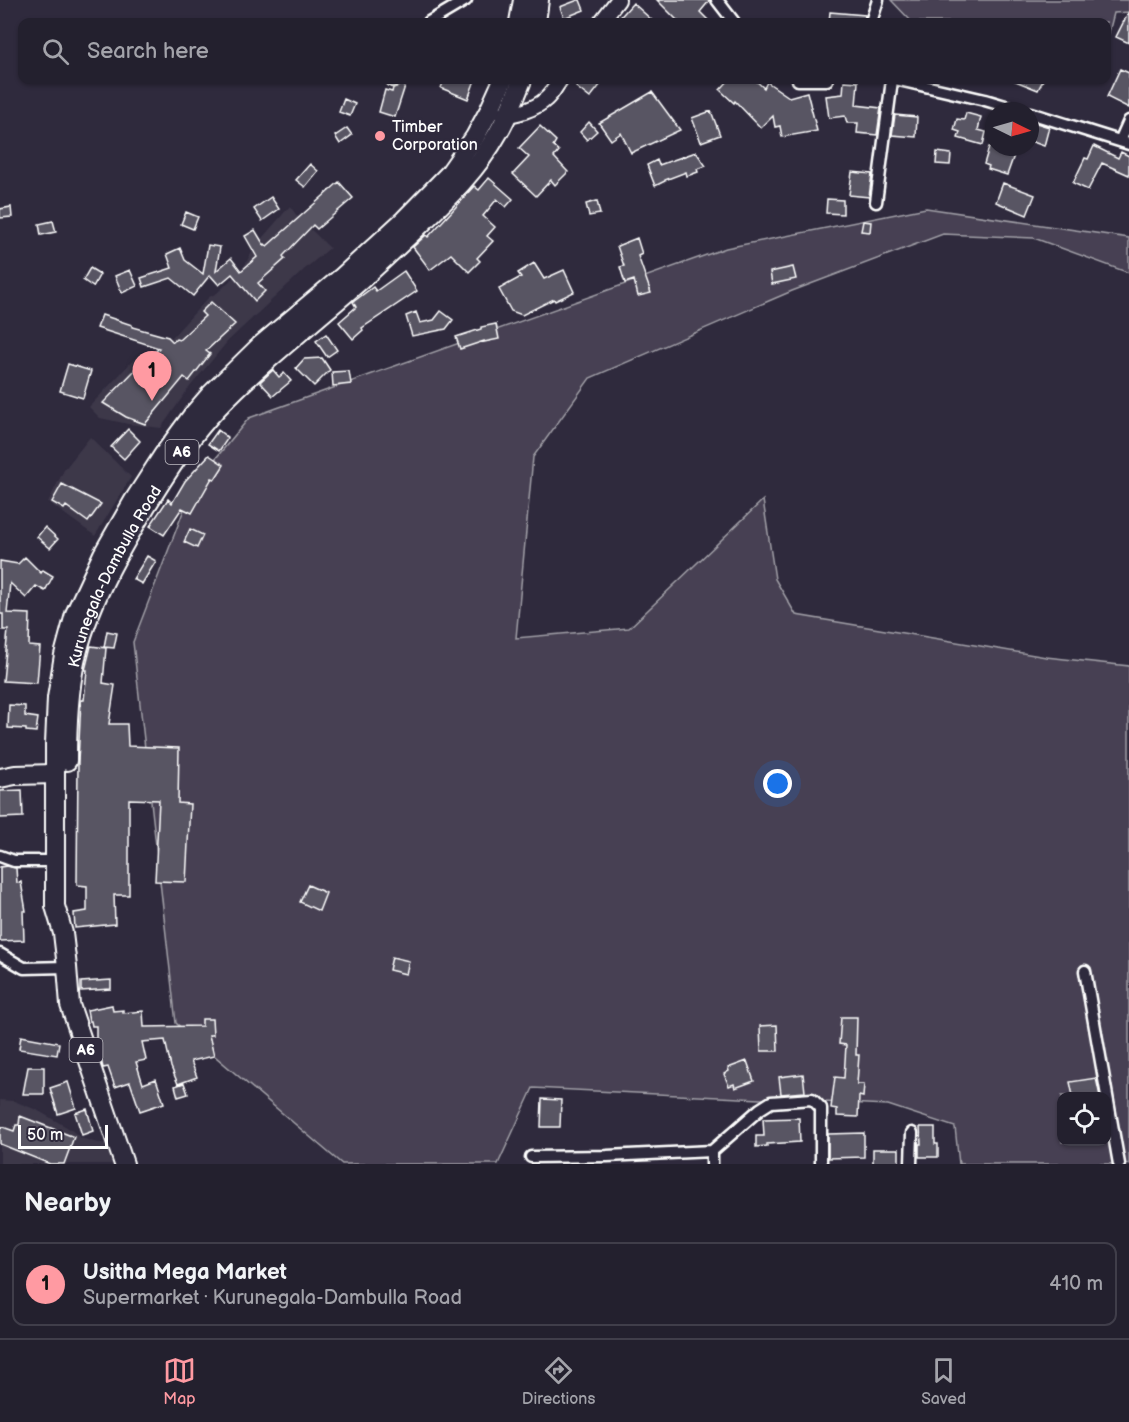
<!DOCTYPE html>
<html lang="en">
<head>
<meta charset="utf-8">
<style>
	:root { --surface:#23202e; --page:#2f2d3a; --text:#f1f3f6; --muted:#a3a3aa; --line:#403e4a; --accent:#ff9aa2 }
	body { margin:0; font-family:"Balsamiq Sans",sans-serif; background:var(--page); color:var(--text) }
	.controls { position:absolute; right:18px; bottom:18px; display:grid; overflow:hidden; border-radius:12px; box-shadow:0 2px 4px #0004 }
	.controls button { width:54px; height:54px; display:grid; place-items:center; padding:0; border:0; border-bottom:2px solid var(--line); background:var(--surface); color:var(--text); font:30px sans-serif }
	.compass { position:absolute; left:985px; top:102px; width:54px; height:54px; border-radius:50%; background:var(--surface); box-shadow:0 2px 4px #0004; rotate:95deg }
	.scale { position:absolute; left:18px; bottom:15px; width:90px; box-sizing:border-box; padding-left:6px; border:3px solid #fff; border-top:0; font-size:16px; line-height:21px; white-space:nowrap; color:#fff; -webkit-text-stroke:4px #2f2a3d; paint-order:stroke }
	.you { position:absolute; left:778px; top:784px; width:21px; height:21px; margin:-15px; border:4px solid #fff; border-radius:50%; background:#1a73e8; box-shadow:0 0 0 9px #1a73e833 }
	.badge { display:grid; place-items:center; width:39px; height:39px; border-radius:50%; background:var(--accent); color:#111; font-size:20px; font-weight:700 }
	.pin { position:absolute; translate:-50% -50px; filter:drop-shadow(0 2px 3px #0008) }
	.pin::after { content:''; position:absolute; top:32px; width:21px; height:18px; background:inherit; clip-path:polygon(0 0,100% 0,50% 100%) }
	.list { margin:0; padding:0; list-style:none }
	h2 { display:flex; justify-content:space-between; align-items:center; height:78px; margin:0; padding:0 24px; font-size:26px }
	h2 small { font-size:20px; font-weight:400; color:var(--muted) }
	.list li { display:grid; grid-template-columns:39px 1fr auto; gap:18px; align-items:center; box-sizing:border-box; height:84px; margin:0 12px 12px; padding:0 12px; border:2px solid var(--line); border-radius:12px }
	.list b { display:block; font-size:22px; white-space:nowrap }
	.list p { margin:0; font-size:20px; white-space:nowrap; color:var(--muted) }
	.list em { font-size:20px; font-style:normal; color:var(--muted) }
	.icon { flex:none; width:33px; height:33px; fill:none; stroke:currentColor; stroke-width:2; stroke-linecap:round; stroke-linejoin:round }
	.map { position:relative; flex:none; width:1129px; height:1164px; overflow:hidden }
	.search { position:absolute; background:var(--surface); box-shadow:0 2px 4px #0004; left:18px; right:18px; top:18px; height:66px; display:flex; align-items:center; gap:15px; box-sizing:border-box; padding:0 21px; border-radius:12px; color:var(--muted); font-size:22px }
	.sheet { height:174px; background:var(--surface) }
	nav { display:flex; justify-content:space-around; align-items:center; box-sizing:border-box; height:84px; border-top:2px solid var(--line); background:var(--surface); font-size:16px; color:var(--muted) }
	nav a { display:grid; justify-items:center; gap:3px }
	nav .on { color:var(--accent) }
	.map>svg:first-child { display:block }
	.built { fill:#3c3749 }
	.green { fill:#464152; stroke:#a2a0a8; stroke-width:1.5; fill-rule:evenodd }
	.building { fill:#595564; stroke:#fff; stroke-width:1.5 }
	.lines { fill:none; stroke-linecap:round; stroke-linejoin:round }
	.minor-casing { stroke:#fff; stroke-width:15 }
	.tertiary-casing { stroke:#fff; stroke-width:18 }
	.primary-casing { stroke:#fff; stroke-width:22 }
	.trunk-casing { stroke:#fff; stroke-width:22 }
	.minor { stroke:#2f2a3d; stroke-width:10 }
	.tertiary { stroke:#2f2a3d; stroke-width:14 }
	.primary { stroke:#2f2a3d; stroke-width:18 }
	.trunk { stroke:#2f2a3d; stroke-width:18 }
	.poi-dot { fill:#ff9aa2; stroke:#2f2a3d; stroke-width:2 }
	.labels { text-anchor:middle; dominant-baseline:central; stroke-width:5; stroke-linejoin:round; paint-order:stroke }
	.shield { fill:#2f2a3d; stroke:#c1bfc5; stroke-width:1.5 }
	.shield-label { font-size:15px; font-weight:bold; fill:#fff }
	.poi-label { font-size:16px; fill:#fff; stroke:#2f2a3d; text-anchor:start }
	.street-label { font-size:16px; fill:#fff; stroke:#2f2a3d }
</style>
</head>
<body>
<div class="map">
<svg width="1129" height="1164" viewBox="0 0 1129 1164">
	<rect width="100%" height="100%" fill="#2f2a3d"/>
	<filter id="ink" filterUnits="userSpaceOnUse"><feTurbulence type="fractalNoise" baseFrequency=".0167" numOctaves="2"/><feDisplacementMap in="SourceGraphic" scale="12" xChannelSelector="R" yChannelSelector="G"/><feConvolveMatrix kernelMatrix="1 2 1 2 8 2 1 2 1" color-interpolation-filters="sRGB"/></filter>
	<g filter="url(#ink)">
		<path class="built" d="M290,206l7,10 33,32 -24,20 -78,73 -39,47 -28,40 -33,-4 -28,-6 -11,-11 50,-53 23,-6 47,-51 8,-4 26,-25 13,-23z
			M90,437l41,40 -36,59 -47,-34 16,-32z
			M0,1100l14,1 23,9 33,19 11,9 13,4 24,3 6,19h-124z"/>
		<path class="green" d="M891,0h238v12l-15,1 -7,27 -1,-18h-194z
			M926,208l203,30v35l-95,-35 -91,-4 -151,57 -202,87 -57,79 -17,181 113,-10 134,-128 12,79 21,36 250,42 83,9v498h-170l-4,-37 -67,-22 -355,-17 -35,76h-156l-166,-141 -43,-381 60,-156 56,-68 477,-170zM1062,1096h44v46h-44z"/>
		<path class="building" d="M578,0h2l4,10 -20,8 -4,-11z
			M657,0h53l-10,12 10,10h-31z
			M633,3l21,19h-38z
			M1129,11v32l-13,-6z
			M830,12l35,3 -1,7h-35z
			M1120,69l9,4v35l-22,-11z
			M400,80h7l-12,37 -16,-5 6,-22 7,2 1,-4 6,-2z
			M444,80h31l-7,19 -27,-11z
			M582,80h22l-14,18 -14,-11z
			M729,80h26l9,8 3,-6 22,15 18,-5 10,39 -35,6 -2,-11 -5,1 -2,-11 -12,12 -26,-27 -1,2 -14,-13z
			M1013,80h30l-5,10z
			M844,81l14,1 -2,23 25,3 -4,27 -20,-2 1,-10h-11l-2,-7 -16,2 -3,-22 17,-2z
			M652,92l28,38 -49,23 -10,-20 -10,7 -12,-17z
			M344,99l11,5 -5,12 -11,-4z
			M711,111l9,24 -19,7 -9,-24z
			M966,113l15,4 -3,13 8,2 -3,13 -25,-7 2,-6 -6,-2 3,-11 7,1z
			M895,115l22,2 -1,20 -24,-2z
			M1030,121l19,6 -5,19 -14,-5z
			M589,122l8,9 -10,9 -7,-8z
			M540,126l16,15 -3,5 6,5 -5,6 14,15 -13,13 -4,-5 -15,16 -23,-22 16,-17 -10,-9z
			M347,128l5,7 -12,9 -5,-8z
			M1094,146l24,12 3,-6 8,4v19l-27,-12 -14,27 -15,-7 12,-25 3,1z
			M989,147h28l-10,28 -19,-6 1,-3 -5,-2z
			M696,152l10,14 -9,3 1,3 -11,4 -1,-4 -21,8v1l-10,5 -8,-21 10,-5 2,5z
			M937,152l14,2 -1,11 -14,-1z
			M310,164l8,7 -13,16 -9,-7z
			M852,172l20,2 -3,23 -20,-2z
			M489,178l24,21 -7,8 -9,-8 -14,17 12,11 -8,9 6,5 -16,17 3,3 -11,11 -18,-18 -21,16 -17,-23 13,-12 2,2 37,-40v-1l9,-10 5,4z
			M339,182l14,16 -36,31 -4,-4 -30,31 2,3 -27,24 7,8 -10,10 -23,-27 -13,11 -9,-10 -17,21 -22,-18 -27,9 -3,-9 31,-10 -5,-14 13,-6 5,12 18,14 5,-29 12,2 -4,24 15,-13 10,13 16,-14 -12,-21 10,-6 9,15 1,-1 2,2z
			M1003,183l32,12 -8,20 -31,-13z
			M271,197l8,12 -17,12 -8,-12z
			M827,199l16,1v14l-17,-1z
			M597,201l3,13 -11,2 -3,-12z
			M11,207l1,10 -12,1v-9z
			M186,212l12,5 -5,12 -12,-5z
			M53,221l3,11 -15,3 -2,-11z
			M863,221l8,1 -1,10 -9,-1z
			M637,238l5,16 -4,2 13,37 -13,3 -4,-16 -9,3 -5,-16 4,-1 -7,-20z
			M534,263l10,16 20,-9 10,22 -19,9 -1,-2 -32,16 -11,-4 -12,-22 22,-12 -3,-4z
			M793,267l3,12 -24,5 -2,-12z
			M90,268l10,6 -7,13 -10,-7z
			M130,270l7,16 -15,7 -7,-17z
			M404,271l13,20 -55,37 1,2 -10,9 -14,-17 17,-15 -3,-5 20,-15 3,4z
			M211,302l24,22 -29,27 4,3 -21,27 -5,-4 -39,47 -19,-7 -23,-14 33,-34 1,2 22,-23 -62,-20 5,-13 30,10v2l36,10 5,5 3,-3 3,1 26,-24 -4,-4z
			M441,311l12,9 -7,9 -34,7 -6,-20 10,-4 4,11 14,-3z
			M496,324l3,15 -15,3v-1l-24,8 -4,-12 25,-8v-2z
			M326,334l11,16 -10,7 -11,-16z
			M322,358l8,12 -16,16 -18,-18 8,-9z
			M68,364l23,7 -8,27 -23,-7z
			M273,370l6,7 5,-4 7,8 -18,15 -13,-14z
			M349,371l2,13 -18,2 -1,-14z
			M128,429l12,12 -16,18 -13,-12z
			M218,430l10,8 -9,13 -11,-7z
			M209,455l15,10 -9,14 -3,-1 -20,35 -10,-5 -18,27 -14,-9 18,-27 4,4 13,-22z
			M62,484l39,20 -13,18 -22,-16 -2,3 -12,-7z
			M45,527l13,12 -8,9 -13,-11z
			M190,529l13,6 -6,13 -13,-6z
			M147,556l9,5 -14,23 -9,-5z
			M25,557l16,16 2,-3 10,6 -8,15 -9,-5 -10,12 -16,-15 -3,30 23,1 -1,32 11,1 -3,36 -34,-2 5,-51h-5v-16h-3v-53l18,3z
			M107,631l10,2 -3,15 -10,-1z
			M91,646l15,2 -3,35 12,2 -6,39h18l1,22 51,2 -1,55 12,1 -4,78 -31,-1 4,-81 -30,-1v96h-15l1,29 -40,4 -1,-15 13,-2v-25l-10,-1 1,-123 3,-62h3l3,-30h-2z
			M9,705l16,1v10l13,2 -2,14 -10,-1v-2l-18,-1z
			M22,790l1,27 -23,1v-27z
			M7,866l9,2 1,15 4,-1 5,29h-3l1,29 -24,1v-74z
			M308,885l18,8 -7,18 -19,-9z
			M392,957l17,4 -3,13 -17,-4z
			M111,980v9l-30,2v-9z
			M112,1005l1,6 10,-1v3l20,-2 1,16 58,-1v-7h10l1,16h-4l5,21 -23,5 6,16 -19,7 -7,-17 -6,-27 -23,2 4,18 -10,2 7,22 13,-5 8,24 -24,8 -10,-29 -15,5 -7,-20 -5,1 -5,-22 -2,-1v-19h-4l-1,-5h-2l-2,-11z
			M841,1017h16l-1,38h3l-2,29h7l-1,13 -4,-1 -1,21 -21,-1v-7l-6,-1 4,-31 9,1 2,-33 -7,-1z
			M777,1025l1,26h-17l-1,-25z
			M21,1036l38,7 -2,12 -38,-6z
			M747,1061l7,20 -19,7 -1,-4 -5,2 -5,-12 5,-3 -1,-3z
			M28,1067h16v27h-21z
			M803,1074l2,18 -24,2 -2,-17z
			M1096,1078l4,18h-27l-3,-14z
			M68,1082l8,26 -18,6 -8,-26z
			M184,1083l4,11 -10,3 -3,-11z
			M542,1099l19,1 -1,27h-19z
			M87,1109l6,22 -11,4 -7,-22z
			M20,1116l54,21 -10,27h-14l-50,-20v-18l14,5 2,-6h3z
			M799,1118l1,24 -33,2v2l-11,1v-11h8l-1,-17z
			M920,1127h15v17h3v13h-19v-13h2z
			M864,1133v24l-36,1v-24z
			M873,1149h26v15h-26z"/>
		<g class="lines">
			<defs>
				<path id="minor" d="M717,0l17,22
					M429,22l37,-22
					M871,22l7,-22
					M392,80l1,1
					M798,80h29
					M899,80l86,20 37,11
					M1030,113l99,31
					M1120,141l9,-20
					M876,202l16,-122
					M0,856l14,5h41
					M0,954l24,14 43,-1
					M1085,971l34,193
					M712,1151l48,-42 11,-7 41,-3 9,9v56
					M531,1157l76,-1 105,-5v13
					M911,1164l1,-31"/>
				<path id="tertiary" d="M601,22l17,-22
					M501,114c12,3 36,-6 45,-15 6,-5 10,-13 14,-19"/>
				<path id="primary" d="M0,778l15,-3 40,-1"/>
				<g id="trunk">
					<path d="M519,22l4,-22"/>
					<path d="M536,22l3,-22"/>
					<path id="s1" d="M67,761c0,-33 1,-67 8,-99 12,-56 42,-107 71,-156 21,-34 44,-70 72,-99 44,-46 97,-86 145,-129 19,-17 38,-35 56,-52 30,-29 59,-57 79,-93 10,-17 17,-35 24,-53"/>
					<path d="M124,1164l-54,-159 -3,-38 -4,-34 -8,-27v-162l2,-46 7,-43 11,-41 28,-60 30,-52 31,-48 28,-38 19,-22 49,-48 81,-68 63,-58 45,-46 26,-37 14,-26 14,-31"/>
				</g>
			</defs>
			<use href="#minor" class="minor-casing"/>
			<use href="#tertiary" class="tertiary-casing"/>
			<use href="#primary" class="primary-casing"/>
			<use href="#trunk" class="trunk-casing"/>
			<use href="#minor" class="minor"/>
			<use href="#tertiary" class="tertiary"/>
			<use href="#primary" class="primary"/>
			<use href="#trunk" class="trunk"/>
		</g>
	</g>
	<circle class="poi-dot" cx="380" cy="136" r="6"/>
	<g class="labels">
		<g class="shield">
			<rect x="165.5" y="440" width="33" height="24" rx="4.5"/>
			<rect x="69.5" y="1038" width="33" height="24" rx="4.5"/>
		</g>
		<g class="shield-label">
			<text x="182" y="452">A6</text>
			<text x="86" y="1050">A6</text>
		</g>
		<g class="poi-label">
			<text x="392" y="127">Timber<tspan x="392" dy="18">Corporation</tspan></text>
		</g>
		<g class="street-label">
			<text stroke="none"><textPath href="#s1" startOffset="194">Kurunegala-Dambulla Road</textPath></text>
		</g>
	</g>
</svg>
<div class="controls">
<button><svg class="icon" aria-label="locate" viewBox="0 0 24 24"><circle cx="12" cy="12" r="6"/><path d="M12 2v4M12 18v4M2 12h4M18 12h4"/></svg></button>
</div>
<svg class="compass" viewBox="-18 -18 36 36"><path d="M0-13l5 13h-10z" fill="#e53935"/><path d="M0 13l5-13h-10z" fill="#a3a3aa"/></svg>
<div class="scale">50 m</div>
<div class="you"></div>
<div class="pin badge" style="left:152px;top:401px">1</div>
<div class="search"><svg class="icon" aria-label="search" viewBox="0 0 24 24"><circle cx="10" cy="10" r="6"/><path d="M15 15l6 6"/></svg>Search here</div>
</div>
<section class="sheet">
<h2>Nearby<small></small></h2>
<ul class="list">
<li><span class="badge">1</span><div><b>Usitha Mega Market</b><p>Supermarket · Kurunegala-Dambulla Road</p></div><em>410 m</em></li>
</ul>
</section>
<nav>
<a class="on"><svg class="icon" aria-label="map" viewBox="0 0 24 24"><path d="M3 6l6-2 6 2 6-2v14l-6 2-6-2-6 2zM9 4v14M15 6v14"/></svg>Map</a>
<a><svg class="icon" aria-label="directions" viewBox="0 0 24 24"><path d="M12 3l9 9-9 9-9-9zM9 14v-3h6M13 9l2 2-2 2"/></svg>Directions</a>
<a><svg class="icon" aria-label="saved" viewBox="0 0 24 24"><path d="M7 4h10v16l-5-4-5 4z"/></svg>Saved</a>
</nav>
</body>
</html>
